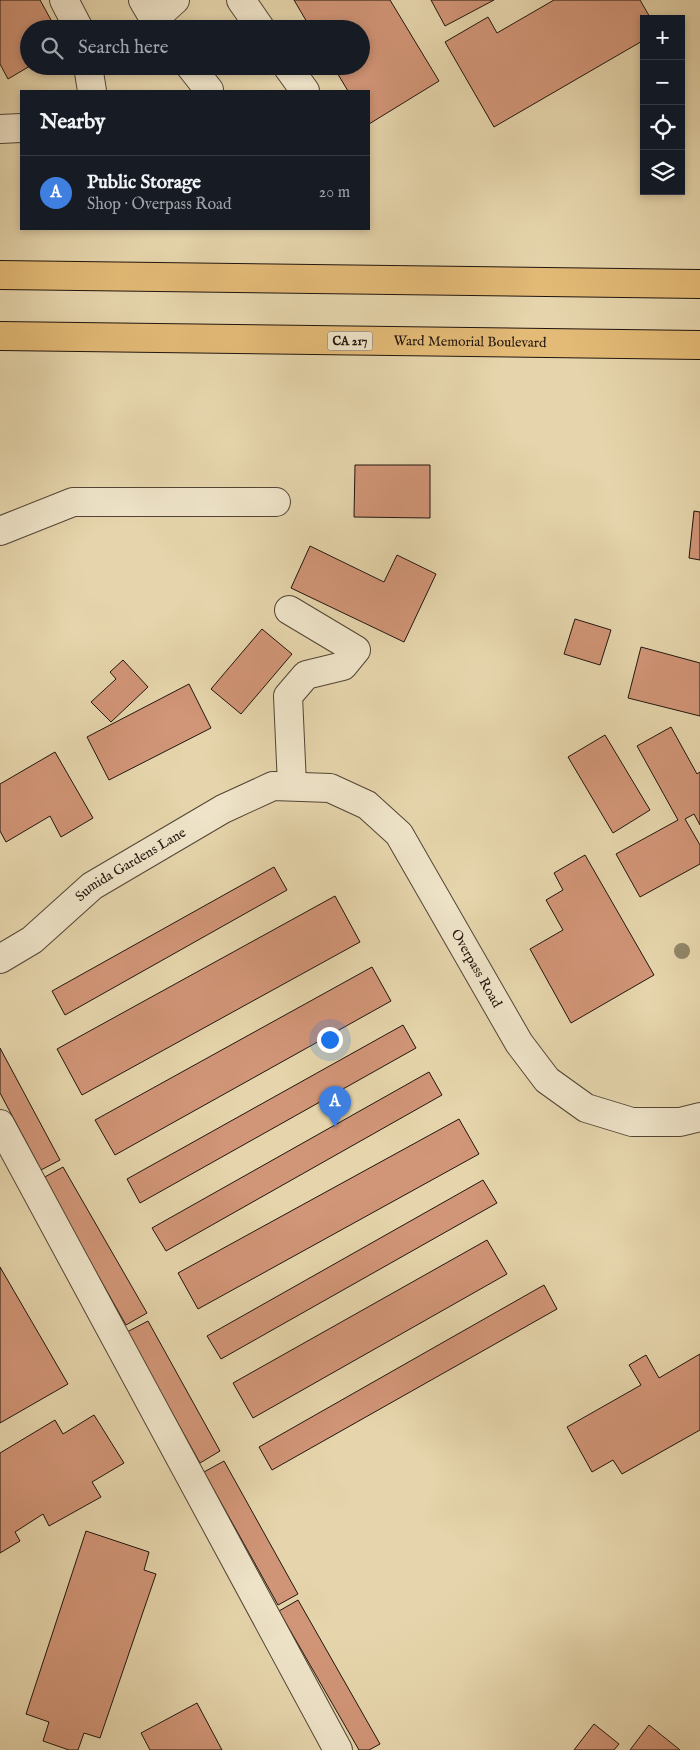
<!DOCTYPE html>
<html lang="en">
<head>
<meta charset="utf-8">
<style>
	:root { --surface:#171b24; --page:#242831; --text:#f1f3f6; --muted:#9ea1a6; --line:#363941; --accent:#0f766e }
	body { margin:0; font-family:"IM FELL English",serif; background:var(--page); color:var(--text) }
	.controls { position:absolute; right:15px; top:15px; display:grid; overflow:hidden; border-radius:0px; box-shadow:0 2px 8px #0003 }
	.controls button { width:45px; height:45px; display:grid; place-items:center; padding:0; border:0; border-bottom:1px solid var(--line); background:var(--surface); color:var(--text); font:25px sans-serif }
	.you { position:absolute; left:329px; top:1039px; width:18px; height:18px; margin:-12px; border:4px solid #fff; border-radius:50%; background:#1a73e8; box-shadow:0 0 0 8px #1a73e833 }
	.badge { display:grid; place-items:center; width:32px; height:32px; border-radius:50%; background:var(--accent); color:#fff; font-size:16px; font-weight:700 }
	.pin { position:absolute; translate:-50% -41px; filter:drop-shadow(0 1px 2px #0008) }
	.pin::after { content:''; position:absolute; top:26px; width:18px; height:15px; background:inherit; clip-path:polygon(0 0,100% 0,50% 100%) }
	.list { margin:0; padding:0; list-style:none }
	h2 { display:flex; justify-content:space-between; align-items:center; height:65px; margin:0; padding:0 20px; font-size:21px }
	h2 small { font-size:16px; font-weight:400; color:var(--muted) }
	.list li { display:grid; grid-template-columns:32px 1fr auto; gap:15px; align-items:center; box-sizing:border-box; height:75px; padding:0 20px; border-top:1px solid var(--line) }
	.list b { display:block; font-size:19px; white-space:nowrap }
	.list p { margin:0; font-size:16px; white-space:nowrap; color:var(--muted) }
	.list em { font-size:16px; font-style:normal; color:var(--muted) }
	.icon { flex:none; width:28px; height:28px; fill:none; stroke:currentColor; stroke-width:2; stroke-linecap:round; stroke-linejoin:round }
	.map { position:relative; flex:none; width:700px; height:1750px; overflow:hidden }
	.search { position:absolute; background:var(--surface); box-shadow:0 2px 8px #0003; left:20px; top:20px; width:350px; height:55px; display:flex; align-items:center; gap:12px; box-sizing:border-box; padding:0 18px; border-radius:28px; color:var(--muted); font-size:19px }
	.panel { position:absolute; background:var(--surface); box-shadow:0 2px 8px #0003; left:20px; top:90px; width:350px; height:140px; border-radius:0px }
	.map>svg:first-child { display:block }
	.building { fill:#d19577; stroke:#20150d }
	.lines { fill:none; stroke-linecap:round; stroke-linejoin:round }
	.minor-casing { stroke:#524535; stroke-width:30 }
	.highway-casing { stroke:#20150d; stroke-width:30 }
	.minor { stroke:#efe4c9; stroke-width:28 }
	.highway { stroke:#e3ba76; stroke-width:28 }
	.tree { fill:#928769 }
	.labels { text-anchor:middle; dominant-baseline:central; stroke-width:5; stroke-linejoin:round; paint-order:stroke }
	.shield { fill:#efe4c9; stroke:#5e5345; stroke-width:1 }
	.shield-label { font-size:12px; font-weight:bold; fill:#20150d }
	.street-label { font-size:14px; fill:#20150d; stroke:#efe4c9 }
</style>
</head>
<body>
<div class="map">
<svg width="700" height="1750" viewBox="0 0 700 1750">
	<rect width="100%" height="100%" fill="#e6d5ac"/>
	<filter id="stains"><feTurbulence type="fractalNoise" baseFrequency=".004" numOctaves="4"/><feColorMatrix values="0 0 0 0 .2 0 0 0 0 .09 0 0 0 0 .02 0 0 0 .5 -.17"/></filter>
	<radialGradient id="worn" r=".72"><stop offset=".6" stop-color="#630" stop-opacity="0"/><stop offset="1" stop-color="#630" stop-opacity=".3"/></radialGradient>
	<path class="building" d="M0,0h40l16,29h-27l1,37 -22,13 -8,-15z
		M294,0h96l49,81 -70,43v-33h-21l-15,-25h28v-37h-50z
		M431,0h63l-49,26z
		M554,0h86l11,19h-7v21l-150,87 -49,-85 43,-25 9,16z
		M355,465h75v53l-76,-1z
		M694,511l6,1v48l-11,-2z
		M310,546l74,36 13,-27 39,19 -32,68 -113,-54z
		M575,619l36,11 -11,35 -36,-11z
		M262,629l30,25 -51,60 -30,-25z
		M641,647l59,16v53l-72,-18z
		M123,660l25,27 -37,35 -20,-20 25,-23 -6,-7z
		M189,684l22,44 -102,52 -22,-43z
		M671,727l26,47 3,-2v53l-6,-11 -9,5 15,26v19l-60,33 -24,-43 62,-34 -41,-74z
		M605,735l45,75 -37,23 -45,-76z
		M55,752l38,66 -32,19 -11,-21 -44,26 -6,-11v-47z
		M585,855l69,120 -83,48 -41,-74 33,-19 -17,-30 17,-10 -9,-17z
		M274,867l13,23 -222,125 -13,-24z
		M335,896l25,46 -278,153 -25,-46z
		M372,967l19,34 -276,154 -20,-35z
		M403,1025l13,23 -276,155 -13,-24z
		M0,1048l60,112 -19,10 -41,-77z
		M429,1072l13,23 -276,156 -14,-23z
		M459,1119l20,35 -281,155 -20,-36z
		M63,1167l84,146 -21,12 -83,-147z
		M483,1180l14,23 -276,156 -14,-23z
		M487,1240l20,34 -254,144 -20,-35z
		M0,1267l68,117 -68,39z
		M544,1285l13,24 -285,161 -13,-23z
		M148,1321l72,130 -20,12 -73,-131z
		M700,1354v76l-78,44 -9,-14 -21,12 -25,-45 74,-42 -12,-20 17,-10 13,23z
		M94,1415l30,48 -32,19 9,15 -52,29 -6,-12 -28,18 5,9 -20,12v-100l55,-33 8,14z
		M224,1461l74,133 -20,11 -74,-133z
		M86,1531l63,21 -5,18 12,4 -56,164 -16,-5 -6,17h-9l-26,-9 6,-19 -23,-8z
		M298,1600l82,144 -11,6h-10l-80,-139z
		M197,1703l25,47h-72l-9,-17z
		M594,1724l25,20 -5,6h-40z
		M649,1725l31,25h-50z"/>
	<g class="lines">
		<defs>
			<g id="minor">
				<path d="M64,0l15,29"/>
				<path d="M143,0l11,19 21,-19"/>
				<path d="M241,0l20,29"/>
				<path d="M88,66l4,25"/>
				<path d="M190,66l19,24 -4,1"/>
				<path d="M287,66l18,25"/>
				<path d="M0,129l21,-1"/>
				<path d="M0,531l73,-29h203"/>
				<path d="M289,610l67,40 -13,16 -37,9 -18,21 4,89"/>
				<path id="s1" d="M0,959l32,-19 60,-54 131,-77 50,-23 57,2 37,17 32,29 120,209 28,37 39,28 46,14h48l20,-5"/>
				<path d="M0,1124l338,626"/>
			</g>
			<g id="highway">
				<path d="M0,275l700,9"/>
				<path id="s2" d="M0,336l700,9"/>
			</g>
		</defs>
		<use href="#minor" class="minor-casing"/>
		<use href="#highway" class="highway-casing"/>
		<use href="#minor" class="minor"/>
		<use href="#highway" class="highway"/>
	</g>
	<circle class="tree" cx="682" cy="951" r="8"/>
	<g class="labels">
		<rect class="shield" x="327.5" y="331.5" width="45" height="19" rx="4"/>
		<g class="shield-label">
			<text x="350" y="341">CA 217</text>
		</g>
		<g class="street-label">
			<text stroke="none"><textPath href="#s2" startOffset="470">Ward Memorial Boulevard</textPath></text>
			<text stroke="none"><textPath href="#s1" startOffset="162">Sumida Gardens Lane</textPath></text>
			<text stroke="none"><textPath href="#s1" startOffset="621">Overpass Road</textPath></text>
		</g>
	</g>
	<rect width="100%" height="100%" filter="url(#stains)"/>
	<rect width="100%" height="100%" fill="url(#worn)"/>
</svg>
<div class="controls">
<button>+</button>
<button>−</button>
<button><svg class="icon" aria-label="locate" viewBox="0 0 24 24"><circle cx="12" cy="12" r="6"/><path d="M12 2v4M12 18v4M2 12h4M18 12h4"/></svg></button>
<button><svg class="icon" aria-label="layers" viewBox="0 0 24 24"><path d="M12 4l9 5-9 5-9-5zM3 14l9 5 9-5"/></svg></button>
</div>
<div class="you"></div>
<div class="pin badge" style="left:335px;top:1127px;background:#3f7fe0">A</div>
<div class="search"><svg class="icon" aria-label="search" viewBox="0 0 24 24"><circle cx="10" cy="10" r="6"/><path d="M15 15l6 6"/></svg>Search here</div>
<section class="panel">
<h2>Nearby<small></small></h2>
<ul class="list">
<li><span class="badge" style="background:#3f7fe0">A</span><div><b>Public Storage</b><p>Shop · Overpass Road</p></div><em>20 m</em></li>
</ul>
</section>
</div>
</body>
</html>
